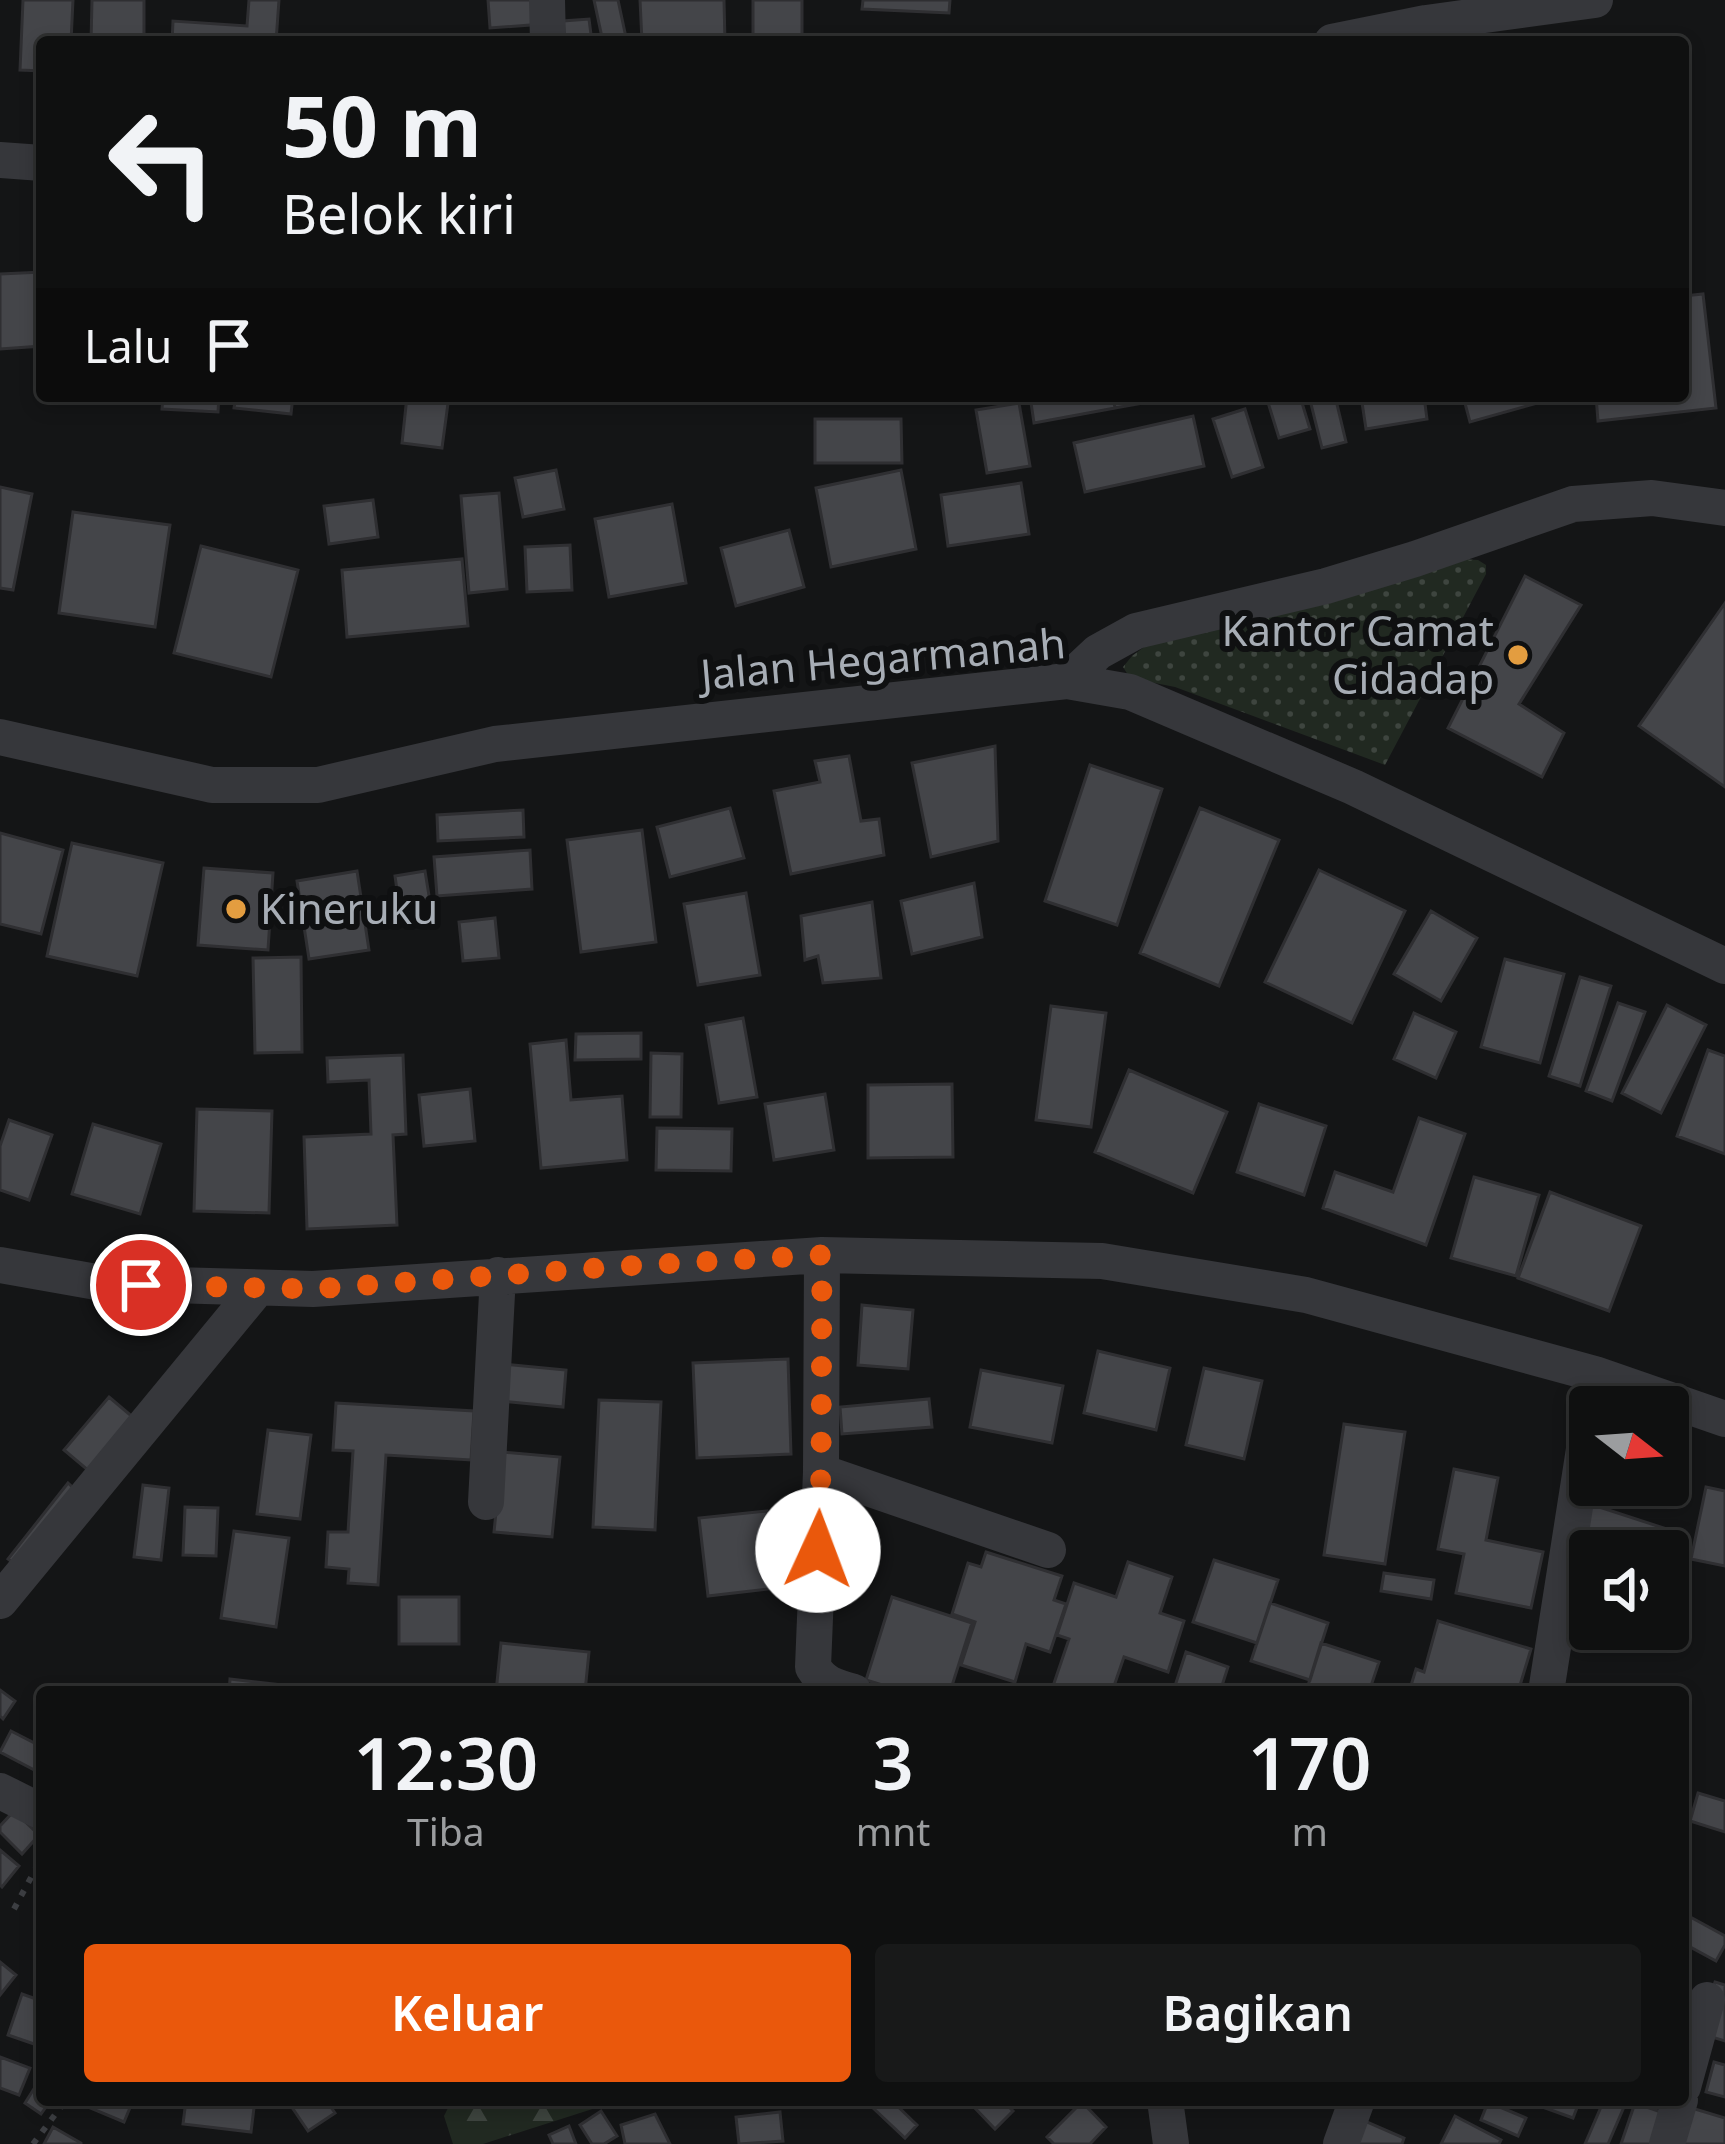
<!DOCTYPE html>
<html lang="id">
<style>
body{margin:0;font-family:"Noto Sans",sans-serif;background:#181919;color:#f1f3f6;height:100vh;display:flex;flex-direction:column;font-size:45px;white-space:nowrap}
*{box-sizing:border-box;margin:0}
p{font-size:39px;color:#9b9d9f}
.icon{flex:none;width:66px;height:66px;fill:none;stroke:currentColor;stroke-width:2;stroke-linecap:round;stroke-linejoin:round}
.map{position:relative;flex:1;overflow:hidden}
.details{position:absolute;left:36px;top:1686px;width:1653px;height:420px;display:flex;flex-direction:column;background:#0f1010;border-radius:12px;box-shadow:0 6px 18px #0003,0 0 0 3px #2f3030}
.details>*{flex:none}
.banner{position:absolute;left:36px;top:36px;width:1653px;height:366px;border-radius:12px;box-shadow:0 6px 18px #0003,0 0 0 3px #2f3030;background:#0f1010;color:#f1f3f6;overflow:hidden}
.needle{width:78px;rotate:107deg}
.tools{position:absolute;left:1569px;top:1386px;display:grid;gap:24px}
.tools a{display:grid;place-items:center;width:120px;height:120px;border-radius:12px;background:#0f1010;box-shadow:0 6px 18px #0003,0 0 0 3px #2f3030;font-size:60px}
.pin{position:absolute;display:grid;place-items:center;width:102px;height:102px;color:#fff;margin:-51px;border:6px solid #fff;border-radius:50%;box-shadow:0 3px 12px #0007}
.me{position:absolute;width:132px;margin:-66px;rotate:2deg;stroke-linejoin:round;filter:drop-shadow(0 0 9px #0008)}
.turn{display:flex;align-items:center;gap:42px;height:252px;padding:0 48px;font-size:54px}
.turn .icon{width:156px;height:156px;stroke-width:2.5}
.turn b{display:block;font-size:84px;line-height:102px}
.then{display:flex;align-items:center;height:114px;padding:0 48px;background:#0003;gap:24px;font-size:45px}
.eta{display:flex;justify-content:space-evenly;align-items:center;height:204px;text-align:center}
.eta b{font-size:72px;font-weight:600;line-height:84px}
.action{display:flex;gap:24px;margin-top:auto;padding:24px 48px}
.action a{flex:1;height:138px;border-radius:12px;background:#ea580c;color:#fff;font-size:48px;font-weight:600;line-height:138px;text-align:center}
.action a+a{background:#181919;color:#f1f3f6}
.map>svg:first-child{display:block}
.forest{fill:url(#forest-firs)}
.park{fill:url(#park-dots)}
.building{fill:#444549;stroke:#2f2f32;stroke-width:3}
.lines{fill:none;stroke-linecap:round;stroke-linejoin:round}
.path{stroke:#3c3e42;stroke-width:6;stroke-dasharray:6 9;stroke-linecap:butt}
.minor{stroke:#36373b;stroke-width:36}
.route{stroke:#ea580c;stroke-width:21;stroke-dasharray:0 37.8}
.poi-dot{fill:#e39d40;stroke:#0f1011;stroke-width:4.5}
.labels{text-anchor:middle;stroke-width:12;stroke-linejoin:round;paint-order:stroke}
.poi-label{font-size:42px;fill:#a7adb5;stroke:#0f1011;text-anchor:end}
.street-label{font-size:42px;fill:#a7adb5;stroke:#0f1011}
</style>
<div class="map">
<svg width="1725" height="2144" viewBox="0 0 1725 2144">
<defs>
<pattern id="forest-firs" width="22" height="20" patternUnits="userSpaceOnUse" patternTransform="scale(3)"><rect width="22" height="20" fill="#212921"/><path d="M5 1l3.5 6h-7zM16 11l3.5 6h-7z" fill="#3e453f"/></pattern>
<pattern id="park-dots" width="8" height="8" patternUnits="userSpaceOnUse" patternTransform="scale(3)"><rect width="8" height="8" fill="#212921"/><path d="M2 2h.1M6 6h.1" fill="none" stroke="#3e453f" stroke-width="1.8" stroke-linecap="round"/></pattern>
</defs>
<rect width="100%" height="100%" fill="#141516"/>
<path class="forest" d="M 452,2100 L 679,2100 L 667,2108 L 605,2105 L 483,2144 L 453,2144 L 444,2116 Z"/>
<path class="park" d="M 1460,559 L 1478,560 L 1486,565 L 1486,574 L 1385,765 L 1175,687 L 1130,678 L 1123,667 L 1132,656 L 1148,644 Z"/>
<path class="building" d="M 23,0 L 73,0 L 71,42 L 42,42 L 42,71 L 20,70 Z
M 92,0 L 144,0 L 144,42 L 91,42 Z
M 249,0 L 279,0 L 276,42 L 172,42 L 173,21 L 247,26 Z
M 488,0 L 541,0 L 543,24 L 490,28 Z
M 594,0 L 618,0 L 627,42 L 603,42 Z
M 640,0 L 724,0 L 725,42 L 642,42 Z
M 753,0 L 802,0 L 802,42 L 753,42 Z
M 863,0 L 950,0 L 949,13 L 862,9 Z
M 589,19 L 592,42 L 565,42 L 563,21 Z
M 299,36 L 394,42 L 298,42 Z
M 42,272 L 42,346 L 0,349 L 0,274 Z
M 1703,294 L 1716,408 L 1598,421 L 1596,396 L 1683,396 L 1683,296 Z
M 163,396 L 219,396 L 218,412 L 162,409 Z
M 236,396 L 293,396 L 291,414 L 234,408 Z
M 407,396 L 449,396 L 442,448 L 402,443 Z
M 1030,396 L 1113,396 L 1115,408 L 1034,423 Z
M 1113,396 L 1153,396 L 1154,401 L 1115,408 Z
M 1266,396 L 1300,396 L 1310,429 L 1279,438 Z
M 1309,396 L 1335,396 L 1346,442 L 1322,448 Z
M 1361,396 L 1424,396 L 1427,419 L 1366,429 Z
M 1463,396 L 1532,396 L 1534,404 L 1470,422 Z
M 1019,403 L 1030,466 L 987,473 L 976,410 Z
M 1245,409 L 1263,467 L 1232,477 L 1213,419 Z
M 1193,416 L 1204,466 L 1085,492 L 1074,443 Z
M 815,419 L 901,419 L 902,463 L 815,463 Z
M 556,470 L 564,509 L 523,517 L 515,478 Z
M 901,470 L 916,549 L 831,567 L 816,488 Z
M 1021,483 L 1029,534 L 948,546 L 941,495 Z
M 0,487 L 32,494 L 13,590 L 0,588 Z
M 499,493 L 507,589 L 469,593 L 461,496 Z
M 373,500 L 378,537 L 329,544 L 324,506 Z
M 672,504 L 686,583 L 609,597 L 595,519 Z
M 73,512 L 170,525 L 155,627 L 59,613 Z
M 789,530 L 804,587 L 736,606 L 721,548 Z
M 570,545 L 572,590 L 527,592 L 525,547 Z
M 201,546 L 298,570 L 271,677 L 174,653 Z
M 462,559 L 468,626 L 347,637 L 342,570 Z
M 1525,576 L 1581,605 L 1519,704 L 1564,733 L 1542,777 L 1448,728 Z
M 1725,603 L 1725,787 L 1639,726 Z
M 995,746 L 998,841 L 931,857 L 912,763 Z
M 849,756 L 861,821 L 879,819 L 884,855 L 791,874 L 774,791 L 820,782 L 815,761 Z
M 1090,765 L 1162,789 L 1117,925 L 1045,901 Z
M 730,808 L 744,858 L 670,877 L 657,827 Z
M 1200,808 L 1279,840 L 1219,986 L 1140,953 Z
M 523,810 L 524,837 L 438,841 L 437,815 Z
M 642,830 L 656,942 L 581,952 L 567,840 Z
M 0,833 L 63,850 L 41,934 L 0,924 Z
M 72,843 L 163,863 L 137,976 L 47,956 Z
M 530,850 L 532,889 L 437,896 L 434,857 Z
M 204,868 L 273,873 L 268,950 L 198,945 Z
M 1319,870 L 1405,911 L 1352,1023 L 1265,982 Z
M 357,871 L 369,950 L 309,959 L 297,881 Z
M 425,871 L 432,914 L 401,919 L 395,876 Z
M 974,883 L 982,937 L 912,954 L 901,901 Z
M 746,893 L 760,975 L 698,985 L 684,904 Z
M 872,902 L 881,978 L 823,983 L 818,956 L 805,960 L 801,916 Z
M 1431,911 L 1477,938 L 1441,1001 L 1394,974 Z
M 495,918 L 499,958 L 463,961 L 459,922 Z
M 301,957 L 302,1052 L 255,1053 L 253,958 Z
M 1505,959 L 1564,974 L 1540,1063 L 1481,1047 Z
M 1580,977 L 1611,986 L 1580,1086 L 1549,1076 Z
M 1618,1003 L 1645,1012 L 1612,1101 L 1586,1091 Z
M 1667,1005 L 1706,1025 L 1661,1113 L 1622,1093 Z
M 1051,1006 L 1106,1013 L 1091,1127 L 1036,1120 Z
M 1414,1013 L 1456,1032 L 1436,1078 L 1394,1059 Z
M 743,1018 L 757,1097 L 719,1103 L 706,1025 Z
M 641,1033 L 641,1059 L 575,1060 L 576,1034 Z
M 566,1040 L 571,1100 L 622,1096 L 627,1160 L 541,1168 L 530,1044 Z
M 1708,1050 L 1725,1056 L 1725,1154 L 1677,1136 Z
M 651,1053 L 682,1054 L 681,1117 L 650,1117 Z
M 403,1055 L 406,1134 L 393,1135 L 397,1225 L 307,1229 L 304,1137 L 371,1134 L 369,1080 L 328,1082 L 327,1058 Z
M 1129,1070 L 1227,1112 L 1193,1193 L 1095,1152 Z
M 952,1084 L 953,1157 L 868,1158 L 868,1085 Z
M 470,1089 L 475,1141 L 424,1146 L 419,1095 Z
M 825,1094 L 834,1150 L 774,1160 L 765,1104 Z
M 1259,1104 L 1326,1126 L 1304,1195 L 1237,1172 Z
M 197,1109 L 272,1111 L 269,1213 L 194,1211 Z
M 1419,1118 L 1465,1134 L 1426,1245 L 1323,1208 L 1335,1172 L 1393,1192 Z
M 9,1120 L 52,1135 L 29,1200 L 0,1190 L 0,1146 Z
M 93,1124 L 161,1144 L 140,1214 L 72,1194 Z
M 657,1128 L 732,1129 L 731,1171 L 656,1170 Z
M 1474,1177 L 1539,1195 L 1516,1276 L 1451,1258 Z
M 1550,1192 L 1641,1226 L 1609,1311 L 1518,1278 Z
M 862,1305 L 913,1310 L 908,1369 L 858,1365 Z
M 1098,1351 L 1170,1368 L 1156,1430 L 1084,1413 Z
M 788,1359 L 791,1454 L 697,1458 L 693,1363 Z
M 503,1364 L 566,1370 L 563,1407 L 500,1401 Z
M 1204,1368 L 1262,1381 L 1244,1459 L 1186,1445 Z
M 981,1370 L 1063,1386 L 1052,1443 L 970,1427 Z
M 109,1397 L 141,1424 L 96,1477 L 64,1450 Z
M 929,1399 L 932,1427 L 842,1434 L 840,1407 Z
M 599,1400 L 661,1402 L 655,1530 L 593,1527 Z
M 336,1403 L 474,1411 L 471,1460 L 386,1455 L 378,1585 L 348,1583 L 349,1569 L 326,1567 L 328,1532 L 348,1532 L 353,1451 L 333,1450 Z
M 1344,1424 L 1405,1432 L 1385,1564 L 1324,1555 Z
M 268,1430 L 311,1435 L 300,1519 L 257,1514 Z
M 502,1452 L 560,1457 L 552,1537 L 494,1532 Z
M 1454,1469 L 1498,1478 L 1486,1540 L 1543,1552 L 1531,1608 L 1456,1593 L 1464,1554 L 1438,1549 Z
M 68,1483 L 80,1494 L 21,1569 L 8,1559 Z
M 143,1485 L 169,1488 L 161,1560 L 134,1557 Z
M 1706,1487 L 1725,1491 L 1725,1566 L 1691,1559 Z
M 1587,1503 L 1679,1533 L 1668,1567 L 1668,1551 L 1604,1551 L 1575,1542 Z
M 185,1507 L 218,1508 L 216,1556 L 183,1555 Z
M 767,1511 L 776,1588 L 708,1596 L 699,1518 Z
M 234,1531 L 289,1538 L 276,1627 L 221,1618 Z
M 986,1552 L 1062,1576 L 1054,1600 L 1066,1604 L 1050,1652 L 1026,1644 L 1015,1682 L 961,1665 L 975,1622 L 952,1614 L 968,1563 L 981,1567 Z
M 1214,1560 L 1278,1580 L 1257,1643 L 1193,1622 Z
M 1128,1562 L 1172,1577 L 1160,1613 L 1184,1621 L 1168,1672 L 1124,1657 L 1112,1692 L 1051,1692 L 1069,1639 L 1057,1635 L 1074,1583 L 1116,1597 Z
M 1384,1573 L 1434,1580 L 1431,1599 L 1381,1591 Z
M 399,1597 L 459,1597 L 459,1644 L 399,1644 Z
M 892,1597 L 972,1623 L 950,1692 L 905,1692 L 866,1680 Z
M 1270,1603 L 1328,1623 L 1310,1680 L 1251,1661 Z
M 1438,1621 L 1531,1649 L 1518,1692 L 1409,1692 L 1416,1669 L 1424,1672 Z
M 501,1643 L 589,1652 L 585,1692 L 496,1692 Z
M 1321,1643 L 1379,1662 L 1369,1692 L 1306,1692 Z
M 1186,1652 L 1228,1667 L 1220,1692 L 1173,1692 Z
M 230,1679 L 283,1685 L 282,1692 L 229,1692 Z
M 0,1690 L 15,1701 L 3,1719 L 0,1716 Z
M 11,1731 L 42,1747 L 42,1774 L 0,1752 Z
M 1698,1793 L 1725,1801 L 1725,1832 L 1690,1821 Z
M 14,1811 L 39,1835 L 22,1854 L 0,1832 L 0,1826 Z
M 0,1850 L 19,1866 L 2,1887 L 0,1885 Z
M 1683,1913 L 1725,1936 L 1725,1945 L 1716,1961 L 1683,1943 Z
M 0,1962 L 16,1975 L 0,1995 Z
M 1715,1982 L 1725,1985 L 1725,2041 L 1699,2033 Z
M 22,1994 L 42,2001 L 42,2029 L 37,2045 L 8,2035 Z
M 0,2057 L 30,2068 L 19,2095 L 0,2088 Z
M 1714,2062 L 1725,2065 L 1725,2097 L 1706,2092 Z
M 42,2076 L 42,2100 L 51,2100 L 41,2114 L 25,2103 Z
M 85,2100 L 126,2100 L 132,2103 L 124,2122 L 83,2105 Z
M 186,2100 L 255,2100 L 251,2132 L 183,2124 Z
M 287,2100 L 326,2100 L 335,2113 L 308,2131 Z
M 880,2100 L 891,2100 L 917,2125 L 905,2138 L 873,2108 Z
M 977,2100 L 1002,2100 L 1013,2111 L 995,2129 L 972,2105 Z
M 1523,2100 L 1580,2100 L 1573,2118 Z
M 1604,2100 L 1627,2100 L 1608,2144 L 1585,2144 Z
M 1082,2102 L 1106,2127 L 1090,2144 L 1054,2144 L 1047,2137 Z
M 1488,2102 L 1526,2118 L 1518,2136 L 1481,2120 Z
M 1635,2103 L 1664,2113 L 1654,2144 L 1621,2144 Z
M 1685,2106 L 1725,2118 L 1725,2144 L 1673,2144 Z
M 601,2111 L 617,2136 L 604,2144 L 592,2144 L 580,2125 Z
M 780,2112 L 783,2141 L 739,2144 L 736,2117 Z
M 655,2114 L 670,2144 L 625,2144 L 621,2125 Z
M 1455,2116 L 1501,2140 L 1499,2144 L 1441,2144 Z
M 1365,2121 L 1404,2138 L 1402,2144 L 1355,2144 Z
M 569,2126 L 576,2144 L 553,2144 L 549,2135 Z
M 53,2127 L 81,2143 L 81,2144 L 44,2144 Z"/>
<g class="lines">
<path class="path" d="M 14,1909 L 42,1857
M 33,2144 L 66,2100"/>
<path class="minor" d="M 547,0 L 548,42
M 1332,42 L 1426,23 L 1595,0
M 0,160 L 42,163
M 1067,681 L 1098,652 L 1136,631 L 1326,586 L 1415,559 L 1573,504 L 1652,498 L 1725,508
M 0,737 L 212,785 L 318,785 L 495,744 L 1067,681 L 1130,692 L 1353,787 L 1725,966
M 822,1255 L 821,1472 L 813,1667 C 823,1684 836,1687 854,1692
M 0,1265 L 102,1283 L 313,1289 L 822,1255 L 1102,1261 L 1306,1295 L 1595,1374 L 1725,1419
M 821,1472 L 1048,1550
M 486,1502 L 498,1275
M 0,1601 L 257,1289
M 1546,1692 L 1590,1411
M 0,1791 L 42,1812
M 1683,2087 L 1707,2000
M 1165,2100 L 1171,2144
M 1341,2144 L 1357,2100
M 1667,2144 L 1680,2100"/>
</g>
<g class="lines">
<path class="route" d="M 141,1285 L 313,1289 L 626,1266 L 822,1255 L 821,1472 L 818,1550"/>
</g>
<g class="poi-dot">
<circle cx="1518" cy="655" r="12"/>
<circle cx="236" cy="909" r="12"/>
</g>
<g class="labels">
<g class="poi-label">
<text x="1494" y="646">Kantor Camat<tspan x="1494" dy="48">Cidadap</tspan></text>
<text x="260" y="924" text-anchor="start">Kineruku</text>
</g>
<g class="street-label">
<text transform="translate(883 659) rotate(-5)" y="15">Jalan Hegarmanah</text>
</g>
</g>
</svg>
<div class="tools">
<a><svg class="needle" viewBox="-14 -14 28 28"><path d="M0-13l5 13h-10z" fill="#e53935"/><path d="M0 13l5-13h-10z" fill="#9b9d9f"/></svg></a>
<a><svg class="icon" aria-label="sound" viewBox="0 0 24 24"><path d="M4 9h4l5-4v14l-5-4H4zM17 9q2 3 0 6"/></svg></a>
</div>
<div class="pin" style="left:141px;top:1285px;background:#d93025"><svg class="icon" aria-label="arrive" viewBox="0 0 24 24"><path d="M6 21V4h12l-3 4 3 4H6"/></svg></div>
<svg class="me" style="left:818px;top:1550px" viewBox="-20 -20 40 40"><circle r="19" fill="#fff"/><path d="M0-13L10 11 0 6-10 11z" fill="#ea580c"/></svg>
<div class="banner">
<div class="turn"><svg class="icon" aria-label="left" viewBox="0 0 24 24"><path d="M17 20v-9H6M10 6l-5 5 5 5"/></svg><div><b>50 m</b>Belok kiri</div></div>
<div class="then">Lalu<svg class="icon" aria-label="arrive" viewBox="0 0 24 24"><path d="M6 21V4h12l-3 4 3 4H6"/></svg></div>
</div>
<section class="details">
<div class="eta">
<div><b>12:30</b><p>Tiba</p></div>
<div><b>3</b><p>mnt</p></div>
<div><b>170</b><p>m</p></div>
</div>
<div class="action"><a>Keluar</a><a>Bagikan</a></div>
</section>
</div>
